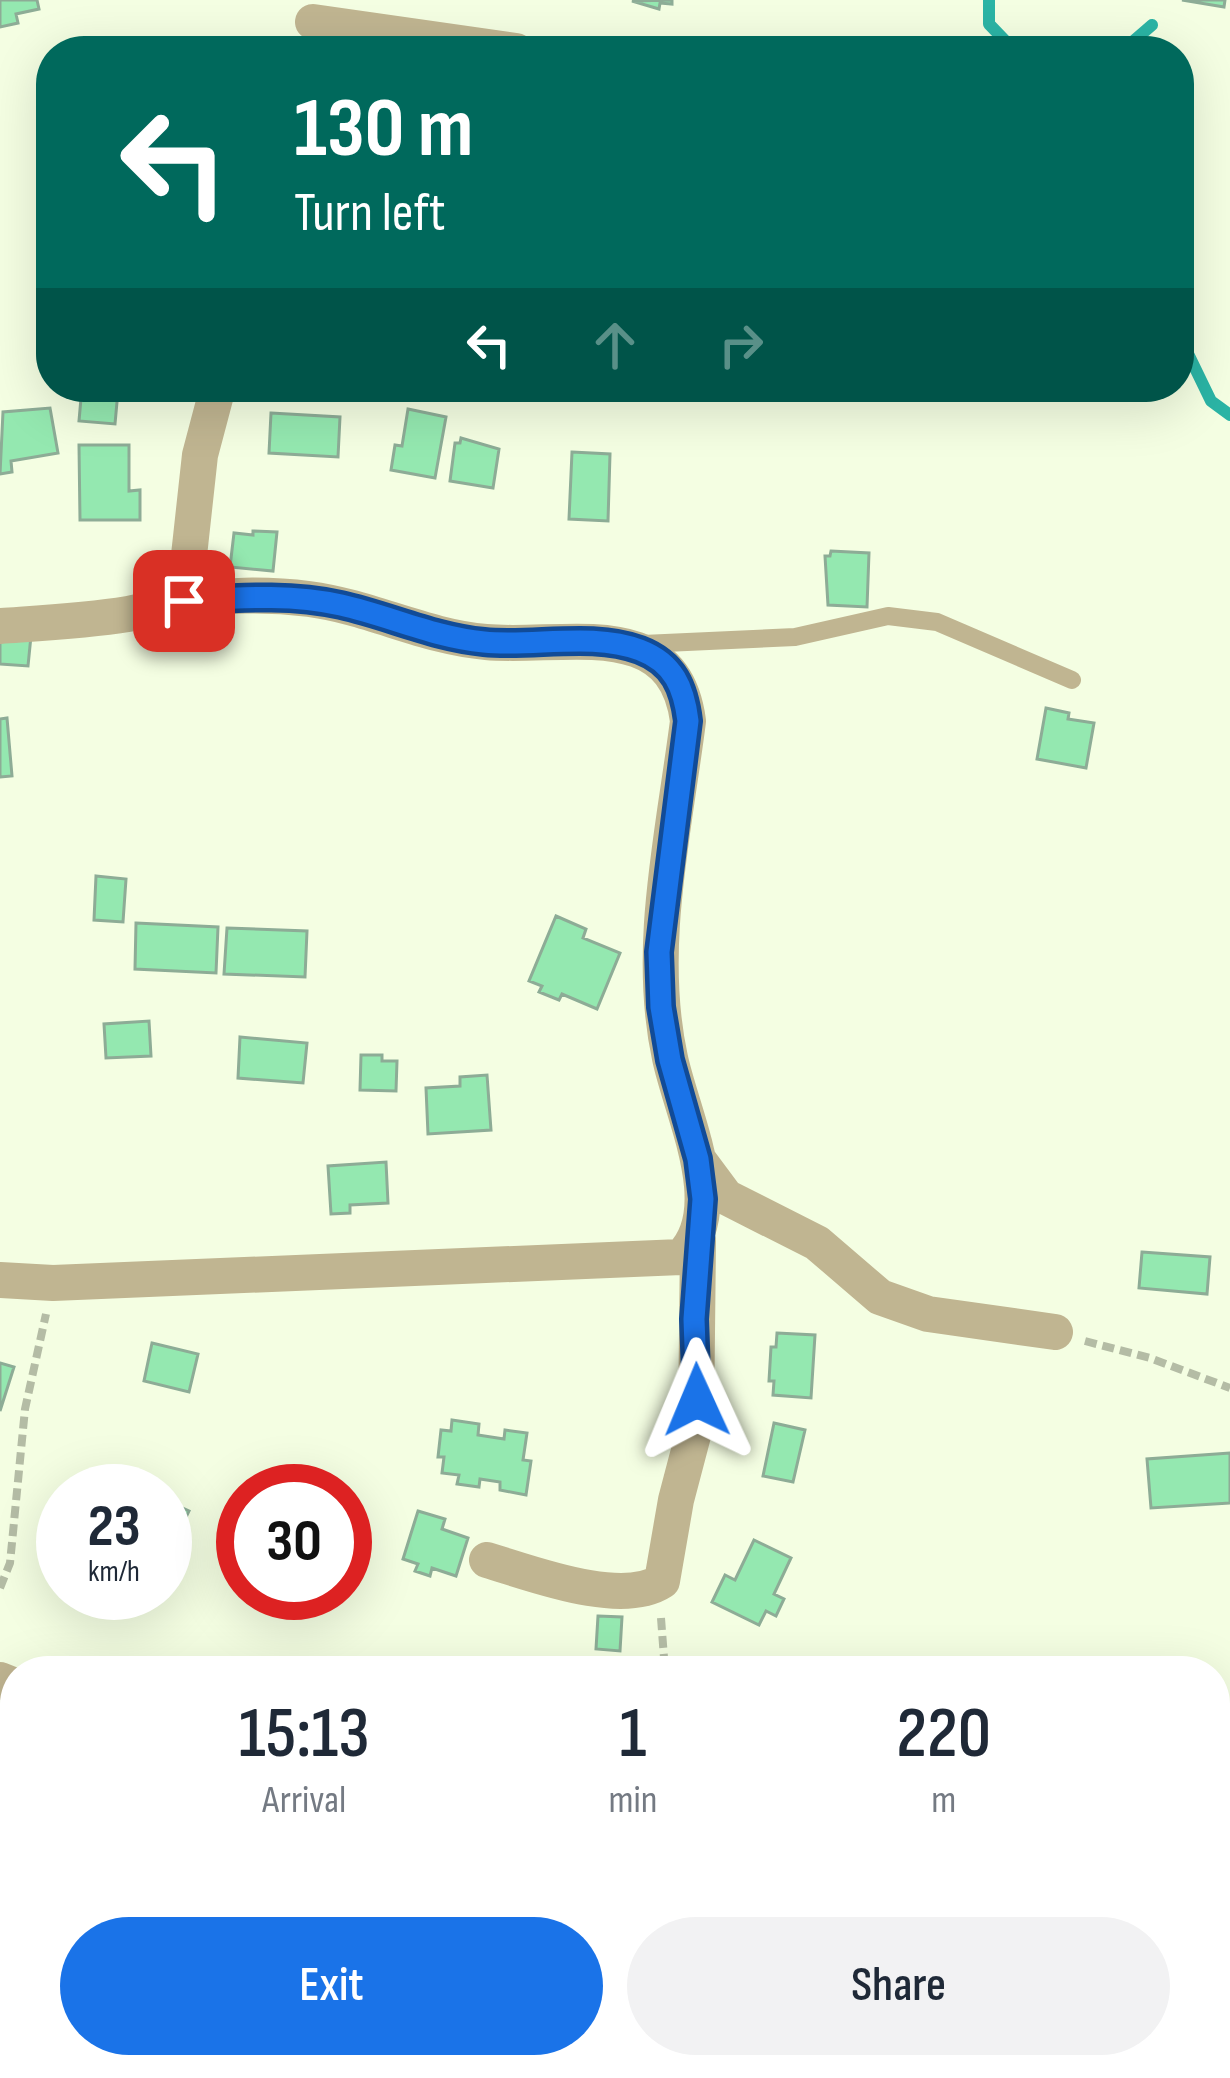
<!DOCTYPE html>
<style>
body{margin:0;font-family:"Sofia Sans Condensed",sans-serif;background:#f2f2f3;color:#1f2937;height:100vh;display:flex;flex-direction:column;font-size:45px;white-space:nowrap}
*{box-sizing:border-box;margin:0}
p{font-size:39px;color:#747a83}
.icon{flex:none;width:66px;height:66px;fill:none;stroke:currentColor;stroke-width:2;stroke-linecap:round;stroke-linejoin:round}
.map{position:relative;flex:1;overflow:hidden}
.details{position:absolute;left:0px;top:1656px;width:1230px;height:423px;display:flex;flex-direction:column;background:#fff;border-radius:48px 48px 0 0;box-shadow:0 12px 48px #0002}
.details>*{flex:none}
.hud{position:absolute;left:36px;top:36px;width:1158px;height:366px;border-radius:48px;box-shadow:0 12px 48px #0002;background:#00695c;color:#fff;overflow:hidden}
.speed{position:absolute;left:36px;top:1464px;display:flex;gap:24px;font-size:60px;font-weight:700;text-align:center}
.speed>*{display:grid;place-content:center;width:156px;height:156px;border-radius:50%;background:#fff;box-shadow:0 12px 48px #0002;line-height:1}
.speed small{font-size:30px;font-weight:400}
.speed .limit{border:18px solid #d22;background:#fff;color:#111}
.pin{position:absolute;display:grid;place-items:center;width:102px;height:102px;color:#fff;margin:-51px;border-radius:24px;box-shadow:0 6px 18px #0006}
.me{position:absolute;width:132px;margin:-66px;rotate:359deg;stroke-linejoin:round;filter:drop-shadow(0 0 9px #0008)}
.turn{display:flex;align-items:center;gap:42px;height:252px;padding:0 60px;font-size:54px}
.turn .icon{width:156px;height:156px;stroke-width:2.5}
.turn b{display:block;font-size:84px;line-height:102px}
.lanes{display:flex;align-items:center;height:114px;padding:0 60px;background:#0003;justify-content:center;gap:60px;direction:ltr}
.lanes .off{opacity:.35}
.eta{display:flex;justify-content:space-evenly;align-items:center;height:204px;text-align:center}
.eta b{font-size:72px;font-weight:600;line-height:84px}
.cta{display:flex;gap:24px;margin-top:auto;padding:24px 60px}
.cta a{flex:1;height:138px;border-radius:72px;background:#1a73e8;color:#fff;font-size:48px;font-weight:600;line-height:138px;text-align:center}
.cta a+a{background:#f2f2f3;color:#1f2937}
.map>svg:first-child{display:block}
.lines{fill:none;stroke-linecap:round;stroke-linejoin:round}
.stream{stroke:#2bb4a5;stroke-width:12}
.building{fill:#94e8b0;stroke:#8dac96;stroke-width:3}
.path{stroke:#b4bca5;stroke-width:8;stroke-dasharray:12 6;stroke-linecap:butt}
.lane{stroke:#c0b591;stroke-width:18}
.street{stroke:#c0b591;stroke-width:36}
.route-casing{stroke:#114b97;stroke-width:30}
.route{stroke:#1a73e8;stroke-width:21}
</style>
<div class="map">
<svg width="1230" height="2078" viewBox="0 0 1230 2078">
<rect width="100%" height="100%" fill="#f4fee2"/>
<g class="lines">
<path class="stream" d="M 989,0 L 989,24 L 1015,51
M 1122,51 L 1152,25
M 1179,335 L 1211,401 L 1230,415"/>
</g>
<path class="building" d="M 0,0 L 37,0 L 39,9 L 16,14 L 18,23 L 0,27 Z
M 672,0 L 672,4 L 660,3 L 659,9 L 632,1 Z
M 1182,0 L 1225,0 L 1224,7 Z
M 82,387 L 127,387 L 126,392 L 118,391 L 115,424 L 79,421 Z
M 50,408 L 58,453 L 11,461 L 12,472 L 0,474 L 3,412 Z
M 408,409 L 446,417 L 435,478 L 391,470 L 395,445 L 402,446 Z
M 271,413 L 340,417 L 338,457 L 269,453 Z
M 461,438 L 499,449 L 493,488 L 450,481 L 455,443 L 460,443 Z
M 79,445 L 129,445 L 129,491 L 140,490 L 140,520 L 80,520 Z
M 572,452 L 610,454 L 608,521 L 569,519 Z
M 253,531 L 277,532 L 273,571 L 230,567 L 234,533 L 253,535 Z
M 831,551 L 869,553 L 867,607 L 828,605 L 825,556 L 830,556 Z
M 0,633 L 31,636 L 28,666 L 0,664 Z
M 1046,708 L 1069,713 L 1068,719 L 1094,723 L 1086,768 L 1037,759 Z
M 7,718 L 12,776 L 0,777 L 0,719 Z
M 96,876 L 126,879 L 123,922 L 94,920 Z
M 556,916 L 586,929 L 583,938 L 620,953 L 597,1009 L 562,994 L 559,1000 L 539,992 L 542,986 L 529,981 Z
M 136,923 L 218,927 L 216,973 L 135,969 Z
M 227,928 L 307,931 L 305,977 L 224,974 Z
M 149,1021 L 151,1056 L 106,1058 L 104,1024 Z
M 240,1037 L 307,1043 L 303,1083 L 238,1078 Z
M 361,1055 L 382,1055 L 382,1061 L 397,1061 L 396,1091 L 360,1090 Z
M 487,1075 L 491,1130 L 428,1134 L 426,1088 L 460,1086 L 460,1077 Z
M 386,1162 L 388,1203 L 350,1205 L 350,1213 L 331,1214 L 328,1166 Z
M 1142,1252 L 1210,1257 L 1207,1294 L 1139,1288 Z
M 777,1333 L 815,1335 L 811,1398 L 773,1395 L 774,1381 L 769,1381 L 771,1347 L 776,1347 Z
M 152,1343 L 198,1354 L 189,1392 L 144,1381 Z
M 0,1363 L 14,1367 L 0,1411 Z
M 452,1420 L 479,1424 L 478,1435 L 504,1439 L 505,1430 L 527,1433 L 523,1460 L 531,1461 L 526,1495 L 500,1490 L 500,1482 L 480,1479 L 479,1487 L 457,1484 L 459,1475 L 442,1473 L 444,1457 L 438,1457 L 441,1430 L 451,1431 Z
M 774,1423 L 805,1430 L 793,1482 L 763,1476 Z
M 1230,1453 L 1230,1503 L 1151,1508 L 1147,1459 Z
M 165,1500 L 189,1511 L 172,1546 L 165,1543 Z
M 418,1511 L 445,1519 L 442,1529 L 468,1538 L 456,1576 L 432,1568 L 430,1576 L 415,1571 L 418,1564 L 403,1559 Z
M 754,1540 L 791,1558 L 774,1594 L 784,1599 L 776,1616 L 766,1611 L 759,1625 L 712,1602 L 725,1575 L 735,1580 Z
M 598,1616 L 622,1617 L 620,1651 L 596,1649 Z"/>
<g class="lines">
<path class="path" d="M 1085,1341 L 1150,1358 L 1230,1388
M 0,1588 L 10,1563 L 25,1409 L 46,1314
M 661,1618 L 665,1671
M 708,2064 L 710,2078"/>
<path class="lane" d="M 643,644 L 795,637 L 888,616 L 937,622 L 1072,680"/>
<path class="street" d="M 313,22 L 516,51
M 184,601 L 200,455 L 218,387
M 0,626 C 43,623 85,621 128,614 C 146,611 163,605 181,602 C 220,594 269,594 309,599 C 370,607 425,637 486,642 C 565,649 674,613 688,721 C 674,832 646,948 670,1058 C 682,1115 730,1210 681,1257 L 53,1283 L 0,1280
M 700,1162 L 726,1197 L 817,1243 L 880,1297 L 928,1314 L 1055,1332
M 487,1560 C 531,1573 621,1608 662,1581 L 676,1500 L 696,1424 L 698,1241
M 0,1680 L 15,1686"/>
</g>
<g class="lines">
<g class="route-casing">
<path id="route" d="M 184,601 C 237,598 289,593 341,605 C 390,616 433,637 484,642 C 533,647 593,632 640,650 C 674,663 684,688 688,721 L 659,952 L 661,1007 L 670,1060 L 698,1159 L 703,1199 L 694,1319 L 697,1400"/>
</g>
<use href="#route" class="route"/>
</g>
</svg>
<div class="speed"><div>23<small>km/h</small></div><div class="limit">30</div></div>
<div class="pin" style="left:184px;top:601px;background:#d93025"><svg class="icon" aria-label="arrive" viewBox="0 0 24 24"><path d="M6 21V4h12l-3 4 3 4H6"/></svg></div>
<svg class="me" style="left:697px;top:1400px" viewBox="-20 -20 40 40"><path d="M0-17L14 15 0 8-14 15z" fill="#1a73e8" stroke="#fff" stroke-width="4"/></svg>
<div class="hud">
<div class="turn"><svg class="icon" aria-label="left" viewBox="0 0 24 24"><path d="M17 20v-9H6M10 6l-5 5 5 5"/></svg><div><b>130 m</b>Turn left</div></div>
<div class="lanes"><svg class="icon" aria-label="left" viewBox="0 0 24 24"><path d="M17 20v-9H6M10 6l-5 5 5 5"/></svg><svg class="icon off" aria-label="ahead" viewBox="0 0 24 24"><path d="M12 20V5M6 11l6-6 6 6"/></svg><svg class="icon off" aria-label="right" viewBox="0 0 24 24"><path d="M7 20v-9h11M14 6l5 5-5 5"/></svg></div>
</div>
<section class="details">
<div class="eta">
<div><b>15:13</b><p>Arrival</p></div>
<div><b>1</b><p>min</p></div>
<div><b>220</b><p>m</p></div>
</div>
<div class="cta"><a>Exit</a><a>Share</a></div>
</section>
</div>
